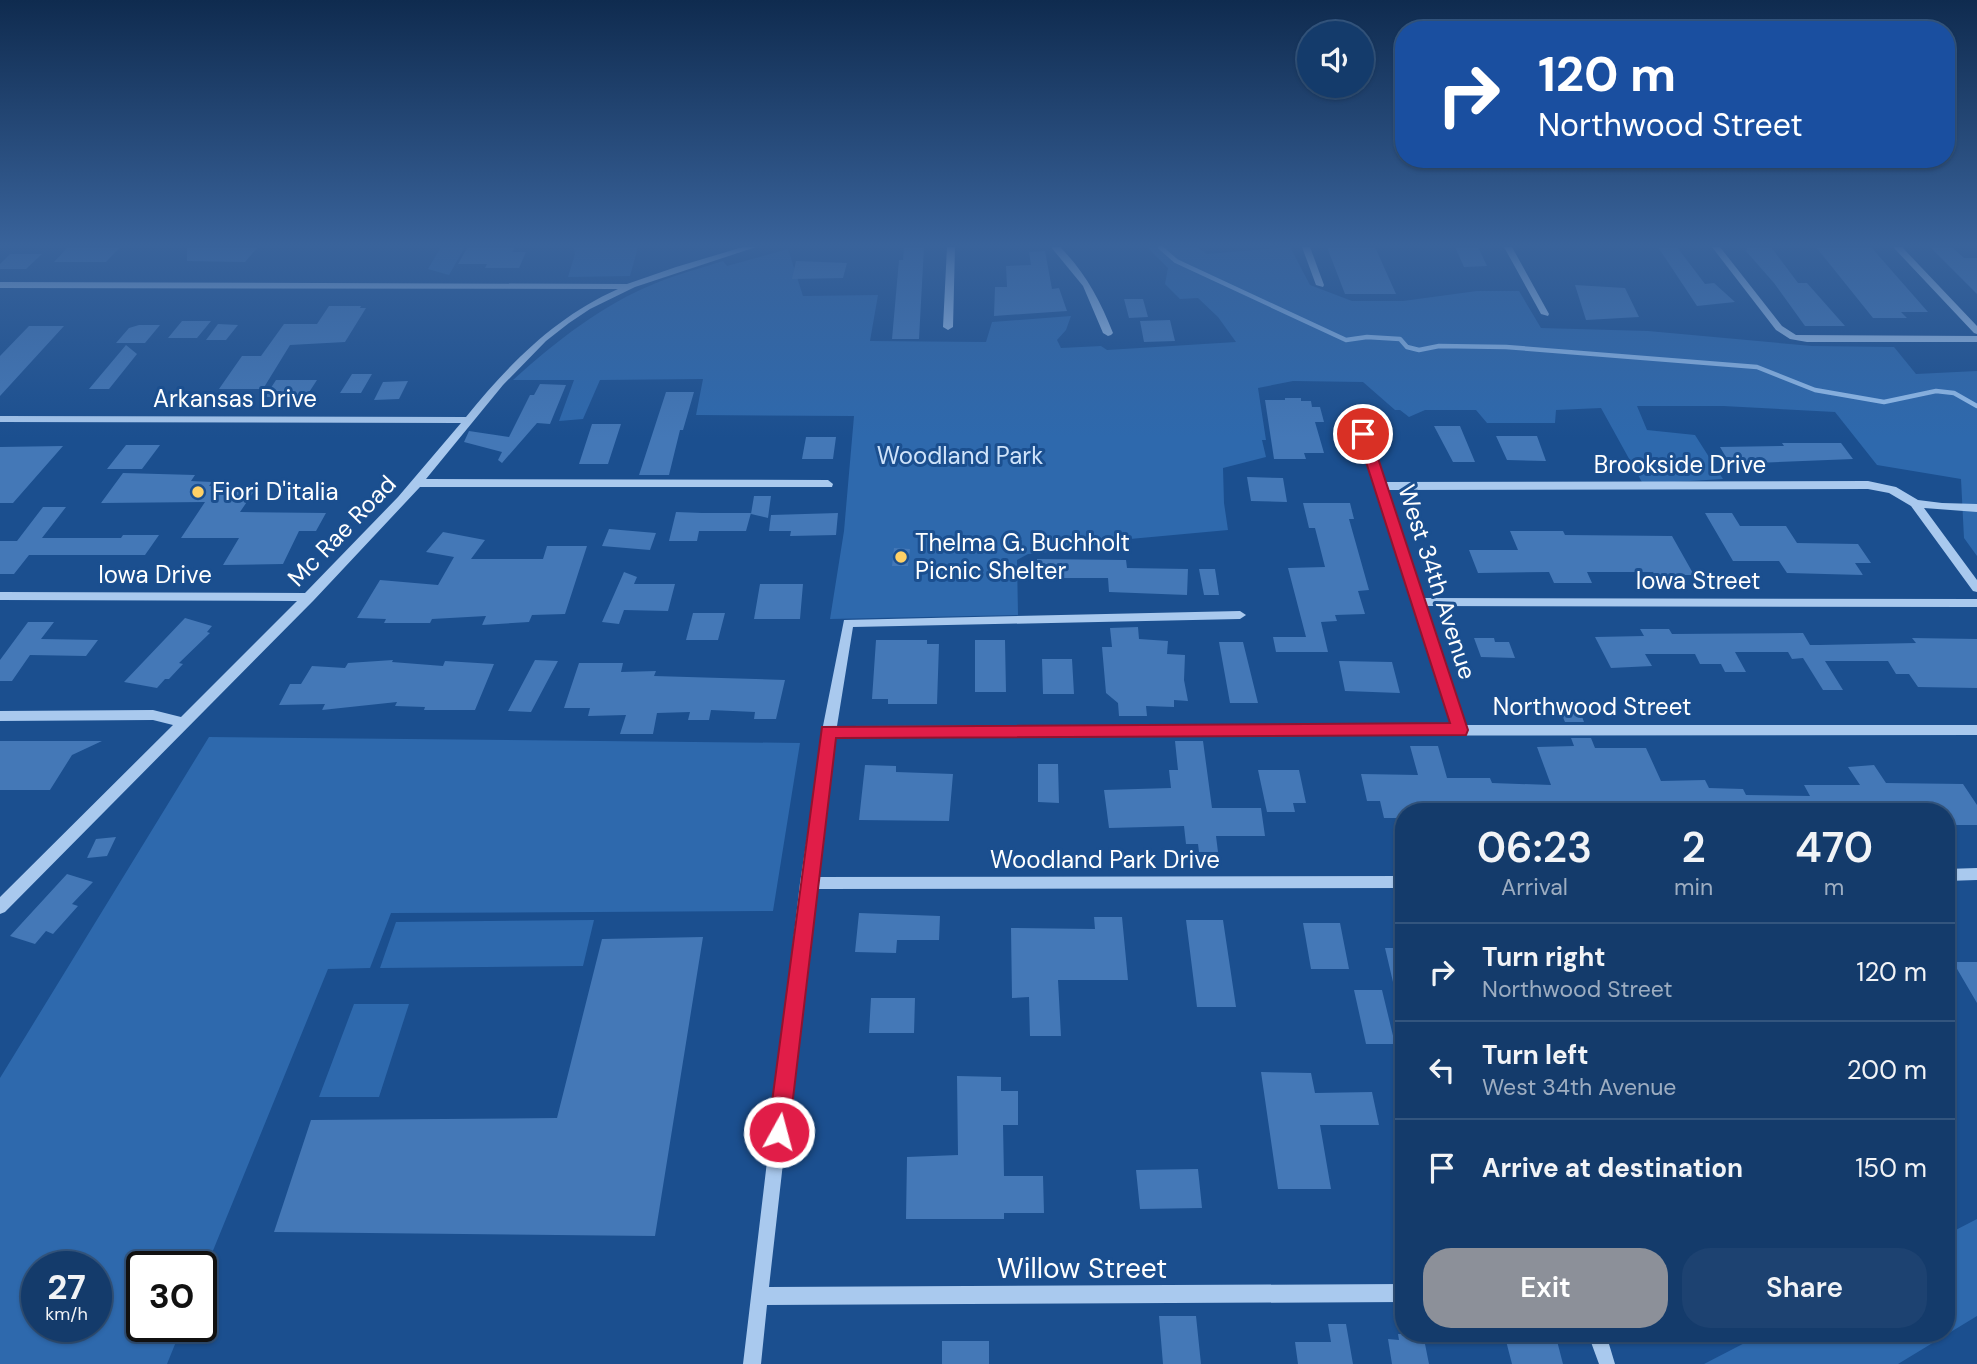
<!DOCTYPE html>
<style>
body{margin:0;font-family:"DM Sans",sans-serif;background:#1d4271;color:#f1f3f6;height:100vh;display:flex;flex-direction:column;font-size:26px;white-space:nowrap}
*{box-sizing:border-box;margin:0}
p{font-size:23px;color:#9dadc1}
.icon{flex:none;width:38px;height:38px;fill:none;stroke:currentColor;stroke-width:2;stroke-linecap:round;stroke-linejoin:round}
.map{position:relative;flex:1;overflow:hidden}
.panel{position:absolute;left:1395px;top:803px;width:560px;height:539px;display:flex;flex-direction:column;background:#143b6b;border-radius:28px;box-shadow:0 2px 5px #0004,0 0 0 2px #33557e}
.panel>*{flex:none}
.guide{position:absolute;left:1395px;top:21px;width:560px;height:147px;border-radius:28px;box-shadow:0 2px 5px #0004,0 0 0 2px #33557e;background:#1a4fa0;color:#fff;overflow:hidden}
.tools{position:absolute;left:1297px;top:21px;display:grid;gap:14px}
.tools a{display:grid;place-items:center;width:77px;height:77px;border-radius:50%;background:#143b6b;box-shadow:0 2px 5px #0004,0 0 0 2px #33557e;font-size:35px}
.speed{position:absolute;left:21px;top:1251px;display:flex;gap:14px;font-size:35px;font-weight:700;text-align:center}
.speed>*{display:grid;place-content:center;width:91px;height:91px;border-radius:50%;background:#143b6b;box-shadow:0 2px 5px #0004,0 0 0 2px #33557e;line-height:1}
.speed small{font-size:18px;font-weight:400}
.speed .limit{border:4px solid #111;border-radius:10px;background:#fff;color:#111}
.pin{position:absolute;display:grid;place-items:center;width:60px;height:60px;color:#fff;margin:-30px;border:4px solid #fff;border-radius:50%;box-shadow:0 2px 7px #0007}
.me{position:absolute;width:77px;margin:-38px;rotate:7deg;stroke-linejoin:round;filter:drop-shadow(0 0 5px #0008)}
.turn{display:flex;align-items:center;gap:24px;height:147px;padding:0 28px;font-size:32px}
.turn .icon{width:91px;height:91px;stroke-width:2.5}
.turn b{display:block;font-size:49px;line-height:60px}
.eta{display:flex;justify-content:space-evenly;align-items:center;height:119px;text-align:center}
.eta b{font-size:42px;font-weight:600;line-height:49px}
.button{display:flex;gap:14px;margin-top:auto;padding:14px 28px}
.button a{flex:1;height:80px;border-radius:28px;background:#8c9099;color:#fff;font-size:28px;font-weight:600;line-height:80px;text-align:center}
.button a+a{background:#1d4271;color:#f1f3f6}
ul{padding:0;list-style:none}
li{display:flex;align-items:center;gap:21px;height:98px;padding:0 28px;border-top:2px solid #33557e}
li div{flex:1}
li b{display:block;font-size:26px}
li em{font-style:normal}
.map>svg:first-child{display:block}
.green{fill:#2e69ad;fill-rule:evenodd}
.lines{fill:none;stroke-linecap:round;stroke-linejoin:round}
.stream{stroke:#9cc4f0;stroke-width:4.5}
.building{fill:#4478b7}
.minor{fill:#a9c9ee;fill-rule:evenodd}
.route{fill:#e11d48;stroke:#92132f;stroke-width:2}
.poi-dot{fill:#ffd166;stroke:#1b4f8f;stroke-width:2.5}
.labels{text-anchor:middle;stroke-width:6;stroke-linejoin:round;paint-order:stroke}
.street-label{font-size:24px;fill:#fff;stroke:#1b4f8f}
.park-label{font-size:24px;fill:#cfe3fa;stroke:#1b4f8f}
.poi-label{font-size:24px;fill:#fff;stroke:#1b4f8f;text-anchor:start}
.near-street-label{font-size:28px;fill:#fff;stroke:#1b4f8f}
</style>
<div class="map">
<svg width="1977" height="1364" viewBox="0 0 1977 1364">
<rect width="100%" height="100%" fill="#1b4f8f"/>
<path class="green" d="M 441,247 L 465,247 L 449,275 L 428,269 Z
M 573,247 L 638,247 L 630,276 L 568,277 L 575,254 Z
M 1147,247 L 1197,247 L 1207,254 L 1290,247 L 1310,285 L 1352,301 L 1403,301 L 1477,291 L 1519,291 L 1541,328 L 1648,331 L 1812,346 L 1894,347 L 1916,374 L 1977,371 L 1977,556 L 1964,538 L 1961,479 L 1877,465 L 1835,412 L 1723,406 L 1637,406 L 1647,430 L 1695,435 L 1723,479 L 1643,484 L 1601,408 L 1556,410 L 1555,423 L 1487,423 L 1476,410 L 1425,410 L 1409,417 L 1400,410 L 1395,410 L 1363,382 L 1293,381 L 1258,388 L 1266,440 L 1262,440 L 1266,457 L 1223,468 L 1224,503 L 1228,530 L 1119,540 L 1087,548 L 1028,554 L 1017,560 L 1018,615 L 830,619 L 844,531 L 854,416 L 696,415 L 703,379 L 600,380 L 583,419 L 559,421 L 574,380 L 513,380 C 555,342 603,304 656,283 C 678,274 701,268 723,261 L 727,266 L 788,249 L 803,296 L 878,295 L 870,341 L 986,342 L 992,322 L 1071,316 L 1066,330 L 1057,340 L 1061,348 L 1101,346 L 1107,350 L 1236,342 L 1218,317 L 1198,298 L 1180,299 L 1165,284 L 1168,268 Z
M 209,737 L 800,743 L 773,911 L 391,913 L 370,968 L 328,969 L 201,1280 L 201,1267 L 142,1267 L 142,1326 L 182,1327 L 167,1364 L 0,1364 L 0,1078 ZM 37,1267 L 96,1267 L 96,1326 L 37,1326 Z
M 594,920 L 583,966 L 380,968 L 396,922 Z
M 354,1004 L 409,1004 L 379,1097 L 319,1097 Z
M 1977,1219 L 1977,1316 L 1898,1364 L 1704,1364 L 1762,1334 L 1946,1334 L 1946,1235 Z"/>
<g class="lines">
<path class="stream" d="M 1160,247 L 1176,261 L 1346,340 L 1367,337 L 1400,339 L 1407,347 L 1419,350 L 1439,346 L 1506,347 L 1757,367 L 1815,390 L 1884,402 L 1936,391 L 1954,393 L 1977,406"/>
</g>
<path class="building" d="M 68,247 L 120,247 L 106,262 L 54,262 Z
M 187,247 L 258,247 L 245,262 L 187,261 Z
M 515,247 L 512,252 L 526,252 L 519,268 L 485,268 L 487,264 L 458,264 L 467,248 Z
M 904,247 L 924,247 L 919,339 L 892,339 L 899,260 L 903,260 Z
M 1327,247 L 1375,247 L 1396,294 L 1345,294 Z
M 1455,247 L 1478,247 L 1487,266 L 1464,267 Z
M 1658,247 L 1677,247 L 1705,284 L 1714,283 L 1735,302 L 1697,306 Z
M 1746,247 L 1771,247 L 1798,283 L 1807,283 L 1845,326 L 1805,326 L 1774,283 L 1745,250 L 1748,250 Z
M 1816,247 L 1871,247 L 1928,312 L 1901,312 L 1907,318 L 1873,318 Z
M 1930,247 L 1952,247 L 1964,258 L 1977,258 L 1977,294 Z
M 1045,251 L 1052,289 L 1059,288 L 1067,311 L 994,316 L 995,287 L 1007,287 L 1006,266 L 1031,265 L 1029,252 Z
M 10,254 L 42,254 L 26,269 L 0,269 L 0,264 Z
M 796,261 L 847,263 L 843,278 L 792,279 Z
M 1575,285 L 1625,288 L 1639,317 L 1586,320 Z
M 1124,299 L 1143,299 L 1148,317 L 1129,318 Z
M 329,306 L 361,306 L 360,308 L 366,308 L 345,342 L 290,345 L 263,389 L 219,389 L 242,356 L 261,356 L 284,324 L 317,324 Z
M 1170,320 L 1175,341 L 1144,342 L 1140,321 Z
M 182,321 L 211,321 L 197,338 L 168,338 Z
M 218,324 L 238,325 L 226,340 L 206,340 Z
M 139,325 L 160,325 L 145,343 L 116,343 L 129,328 Z
M 29,326 L 64,326 L 0,396 L 0,356 Z
M 126,345 L 137,354 L 109,389 L 89,389 Z
M 352,374 L 372,374 L 361,393 L 340,393 Z
M 276,380 L 317,380 L 306,397 L 265,397 Z
M 408,381 L 399,399 L 374,400 L 383,382 Z
M 540,384 L 566,385 L 550,424 L 537,423 L 502,463 L 498,460 L 502,452 L 464,442 L 469,431 L 509,437 L 530,395 L 534,395 Z
M 666,392 L 694,392 L 683,430 L 680,430 L 669,475 L 639,475 Z
M 1285,398 L 1301,398 L 1301,401 L 1311,401 L 1312,407 L 1320,407 L 1324,422 L 1315,422 L 1324,453 L 1304,453 L 1306,459 L 1274,459 L 1265,400 L 1285,400 Z
M 592,424 L 621,424 L 608,464 L 579,464 Z
M 1434,426 L 1460,426 L 1475,462 L 1453,462 Z
M 1496,436 L 1537,436 L 1546,461 L 1507,460 Z
M 806,437 L 836,437 L 833,459 L 802,459 Z
M 1782,443 L 1841,443 L 1853,459 L 1730,464 L 1720,447 L 1784,446 Z
M 126,445 L 160,445 L 142,469 L 107,469 Z
M 63,446 L 13,503 L 0,503 L 0,447 Z
M 123,473 L 195,475 L 191,481 L 212,482 L 209,486 L 257,487 L 240,512 L 326,513 L 316,531 L 299,531 L 283,564 L 223,565 L 239,538 L 181,538 L 205,502 L 101,503 Z
M 1247,477 L 1283,478 L 1287,502 L 1251,501 Z
M 754,496 L 771,496 L 768,518 L 751,514 Z
M 1303,503 L 1350,503 L 1354,519 L 1349,519 L 1369,590 L 1358,591 L 1365,614 L 1335,615 L 1337,621 L 1321,622 L 1328,652 L 1276,652 L 1273,637 L 1306,637 L 1288,568 L 1325,567 L 1315,528 L 1309,528 Z
M 43,507 L 66,507 L 42,538 L 121,538 L 123,535 L 159,535 L 145,555 L 29,555 L 14,574 L 0,574 L 0,541 L 17,541 Z
M 676,512 L 702,513 L 751,513 L 746,531 L 699,531 L 697,541 L 669,541 Z
M 838,513 L 836,535 L 790,536 L 791,531 L 769,531 L 771,515 Z
M 1705,513 L 1732,513 L 1740,526 L 1786,526 L 1797,543 L 1858,544 L 1871,563 L 1855,563 L 1863,575 L 1787,573 L 1779,561 L 1733,561 Z
M 609,529 L 656,533 L 650,550 L 602,546 Z
M 1510,531 L 1563,531 L 1565,535 L 1672,536 L 1694,575 L 1655,575 L 1653,572 L 1587,572 L 1592,583 L 1554,583 L 1549,572 L 1478,573 L 1469,550 L 1518,550 Z
M 443,532 L 485,540 L 471,559 L 543,559 L 547,546 L 587,546 L 565,614 L 532,615 L 529,622 L 482,625 L 486,616 L 432,619 L 430,623 L 384,623 L 386,619 L 357,618 L 380,580 L 438,585 L 454,557 L 426,552 Z
M 894,548 L 910,549 L 908,566 L 892,566 Z
M 1037,559 L 1126,560 L 1127,568 L 1188,569 L 1187,595 L 1109,592 L 1108,578 L 1038,578 Z
M 1199,569 L 1215,569 L 1219,595 L 1204,595 Z
M 624,572 L 637,577 L 634,584 L 675,584 L 668,611 L 624,610 L 619,624 L 602,622 Z
M 760,584 L 803,584 L 800,619 L 754,619 Z
M 693,613 L 725,613 L 718,640 L 686,640 Z
M 185,618 L 212,626 L 207,632 L 210,633 L 179,663 L 183,664 L 169,679 L 165,679 L 157,688 L 124,682 Z
M 28,622 L 54,622 L 41,639 L 98,640 L 86,656 L 30,655 L 12,681 L 0,681 L 0,660 Z
M 1138,627 L 1139,639 L 1168,641 L 1167,654 L 1185,655 L 1184,680 L 1188,701 L 1174,700 L 1174,707 L 1146,706 L 1147,716 L 1119,716 L 1118,703 L 1106,693 L 1102,647 L 1112,647 L 1110,628 Z
M 1640,629 L 1669,629 L 1672,634 L 1803,633 L 1810,645 L 1819,645 L 1916,643 L 1912,638 L 1977,639 L 1977,688 L 1918,687 L 1909,674 L 1896,674 L 1888,661 L 1825,661 L 1843,690 L 1823,690 L 1803,658 L 1792,659 L 1788,652 L 1735,652 L 1746,672 L 1725,672 L 1721,664 L 1700,664 L 1695,654 L 1645,654 L 1652,666 L 1611,668 L 1595,637 L 1644,636 Z
M 1474,638 L 1494,638 L 1495,642 L 1509,642 L 1515,658 L 1481,657 Z
M 876,640 L 927,640 L 927,644 L 939,644 L 937,704 L 888,704 L 888,699 L 872,699 Z
M 975,640 L 1005,640 L 1006,692 L 975,692 Z
M 1219,642 L 1243,642 L 1258,703 L 1230,703 Z
M 1042,659 L 1072,659 L 1074,694 L 1043,694 Z
M 393,660 L 392,662 L 443,666 L 445,661 L 494,664 L 475,710 L 424,710 L 425,707 L 395,706 L 397,702 L 322,710 L 325,704 L 279,705 L 290,684 L 301,684 L 312,666 L 345,668 L 348,663 Z
M 535,660 L 558,661 L 531,712 L 508,711 Z
M 1339,661 L 1392,662 L 1400,693 L 1345,691 Z
M 579,663 L 623,663 L 621,672 L 656,671 L 654,676 L 785,680 L 776,719 L 754,719 L 755,712 L 711,710 L 709,720 L 688,720 L 690,712 L 657,713 L 653,734 L 620,734 L 626,715 L 588,716 L 590,708 L 564,708 Z
M 1557,703 L 1577,703 L 1584,722 L 1565,722 Z
M 1571,738 L 1591,738 L 1595,748 L 1646,748 L 1661,781 L 1705,780 L 1709,788 L 1743,789 L 1746,795 L 1810,796 L 1804,785 L 1860,785 L 1848,767 L 1874,765 L 1886,783 L 1963,784 L 1977,805 L 1977,825 L 1946,825 L 1946,812 L 1501,810 L 1502,812 L 1404,812 L 1404,818 L 1384,818 L 1380,801 L 1367,801 L 1361,774 L 1418,775 L 1410,746 L 1438,746 L 1447,778 L 1490,778 L 1492,783 L 1551,785 L 1537,747 L 1574,746 Z
M 0,741 L 102,741 L 72,755 L 50,790 L 0,790 Z
M 1175,741 L 1203,741 L 1212,808 L 1261,808 L 1265,836 L 1216,836 L 1218,852 L 1199,852 L 1198,844 L 1186,844 L 1184,826 L 1109,828 L 1104,790 L 1171,788 L 1169,770 L 1178,770 Z
M 1038,764 L 1058,764 L 1059,803 L 1038,802 Z
M 865,765 L 896,766 L 896,772 L 953,774 L 949,821 L 859,820 Z
M 1258,770 L 1299,770 L 1306,803 L 1293,803 L 1295,812 L 1267,812 Z
M 116,837 L 107,856 L 87,858 L 96,839 Z
M 67,874 L 93,882 L 72,904 L 78,906 L 53,934 L 46,931 L 35,944 L 10,936 Z
M 859,913 L 940,916 L 939,940 L 897,940 L 896,953 L 855,952 Z
M 1094,917 L 1122,917 L 1128,980 L 1058,980 L 1061,1036 L 1030,1036 L 1029,997 L 1012,998 L 1011,928 L 1095,929 Z
M 1186,920 L 1223,920 L 1236,1007 L 1197,1007 Z
M 1303,923 L 1340,923 L 1349,969 L 1311,969 Z
M 703,937 L 655,1236 L 274,1232 L 311,1120 L 557,1118 L 602,939 Z
M 1385,948 L 1404,948 L 1404,999 L 1397,999 Z
M 1953,962 L 1977,962 L 1977,1003 Z
M 1354,990 L 1382,990 L 1395,1044 L 1366,1044 Z
M 871,998 L 915,998 L 914,1033 L 869,1033 Z
M 1261,1072 L 1311,1073 L 1315,1093 L 1372,1092 L 1379,1125 L 1320,1125 L 1331,1189 L 1278,1189 Z
M 957,1076 L 1001,1077 L 1001,1091 L 1018,1091 L 1018,1125 L 1003,1125 L 1004,1176 L 1043,1176 L 1044,1213 L 1004,1213 L 1004,1219 L 906,1219 L 907,1157 L 958,1155 Z
M 1198,1169 L 1202,1208 L 1140,1209 L 1136,1170 Z
M 1159,1316 L 1196,1316 L 1201,1364 L 1163,1364 Z
M 1328,1324 L 1346,1324 L 1353,1364 L 1298,1364 L 1295,1342 L 1331,1342 Z
M 1398,1334 L 1423,1334 L 1429,1364 L 1392,1364 L 1388,1339 L 1399,1340 Z
M 1505,1337 L 1556,1337 L 1563,1364 L 1512,1364 Z
M 942,1341 L 989,1341 L 989,1364 L 942,1364 Z"/>
<g class="lines">
<path class="minor" d="M 743,247 L 756,247 L 635,287 L 590,309 L 569,323 L 546,341 L 503,385 L 426,479 L 828,480 L 833,484 L 832,487 L 420,487 L 314,600 L 5,912 L 0,914 L 0,897 L 173,725 L 153,720 L 0,721 L 0,711 L 153,710 L 181,717 L 297,601 L 0,600 L 0,592 L 305,593 L 398,497 L 461,423 L 0,422 L 0,416 L 466,417 C 509,364 555,317 618,289 L 0,288 L 0,282 L 627,284 L 676,267 Z
M 947,247 L 955,247 L 953,327 L 948,330 L 943,327 Z
M 1051,247 L 1060,247 C 1085,272 1100,300 1113,333 L 1111,335 L 1108,336 L 1103,333 L 1083,286 Z
M 1302,247 L 1310,247 L 1324,285 L 1323,287 L 1316,285 Z
M 1504,247 L 1512,247 L 1549,314 L 1548,316 L 1541,314 Z
M 1712,247 L 1720,247 L 1782,326 L 1796,335 L 1977,336 L 1977,342 L 1807,342 L 1790,339 L 1776,330 Z
M 1893,247 L 1902,247 L 1977,326 L 1977,334 L 1974,333 Z
M 1355,405 L 1360,408 L 1385,482 L 1868,481 L 1896,487 L 1918,500 L 1942,503 L 1977,504 L 1977,512 L 1924,508 L 1977,580 L 1977,592 L 1973,591 L 1911,506 L 1889,493 L 1868,489 L 1387,490 L 1423,598 L 1977,599 L 1977,607 L 1425,606 L 1465,725 L 1977,725 L 1977,735 L 835,736 L 815,877 L 1404,876 L 1404,888 L 814,889 L 769,1287 L 1404,1284 L 1404,1302 L 767,1305 L 761,1364 L 743,1364 L 800,883 L 823,733 L 822,731 L 844,620 L 1240,611 L 1246,615 L 1240,619 L 853,627 L 837,726 L 1452,725 L 1350,408 Z
M 1977,868 L 1977,880 L 1946,881 L 1946,869 Z
M 1588,1334 L 1606,1334 L 1615,1364 L 1599,1364 Z"/>
</g>
<linearGradient id="sky" x2="0" y2="1"><stop stop-color="#0f2b4f"/><stop offset="0.56" stop-color="#39639b"/><stop offset="1" stop-color="#39639b" stop-opacity="0"/></linearGradient>
<rect width="1977" height="438" fill="url(#sky)"/>
<path class="route" d="M 1363,430 L 1370,434 L 1468,730 L 1466,735 L 836,738 L 789,1132 L 786,1139 L 779,1142 L 771,1139 L 768,1132 L 822,727 L 1450,723 L 1357,434 Z"/>
<g class="poi-dot">
<circle cx="198" cy="492" r="7"/>
<circle cx="901" cy="557" r="7"/>
</g>
<g class="labels">
<g class="street-label">
<text x="235" y="407">Arkansas Drive</text>
<text x="1680" y="473">Brookside Drive</text>
<text transform="translate(342 531) rotate(-46)" y="8">Mc Rae Road</text>
<text x="155" y="583">Iowa Drive</text>
<text x="1698" y="589">Iowa Street</text>
<text transform="translate(1437 582) rotate(72)" y="8">West 34th Avenue</text>
<text x="1592" y="715">Northwood Street</text>
<text x="1105" y="868">Woodland Park Drive</text>
</g>
<g class="park-label">
<text x="960" y="464">Woodland Park</text>
</g>
<g class="poi-label">
<text x="212" y="500">Fiori D'italia</text>
<text x="915" y="551">Thelma G. Buchholt<tspan x="915" dy="28">Picnic Shelter</tspan></text>
</g>
<g class="near-street-label">
<text x="1082" y="1278">Willow Street</text>
</g>
</g>
</svg>
<div class="tools">
<a><svg class="icon" aria-label="sound" viewBox="0 0 24 24"><path d="M4 9h4l5-4v14l-5-4H4zM17 9q2 3 0 6"/></svg></a>
</div>
<div class="speed"><div>27<small>km/h</small></div><div class="limit">30</div></div>
<div class="pin" style="left:1363px;top:434px;background:#d93025"><svg class="icon" aria-label="arrive" viewBox="0 0 24 24"><path d="M6 21V4h12l-3 4 3 4H6"/></svg></div>
<svg class="me" style="left:779px;top:1132px" viewBox="-20 -20 40 40"><circle r="17" fill="#e11d48" stroke="#fff" stroke-width="3"/><path d="M0-11L8 9 0 5-8 9z" fill="#fff"/></svg>
<div class="guide">
<div class="turn"><svg class="icon" aria-label="right" viewBox="0 0 24 24"><path d="M7 20v-9h11M14 6l5 5-5 5"/></svg><div><b>120 m</b>Northwood Street</div></div>
</div>
<section class="panel">
<div class="eta">
<div><b>06:23</b><p>Arrival</p></div>
<div><b>2</b><p>min</p></div>
<div><b>470</b><p>m</p></div>
</div>
<ul>
<li><svg class="icon" aria-label="right" viewBox="0 0 24 24"><path d="M7 20v-9h11M14 6l5 5-5 5"/></svg><div><b>Turn right</b><p>Northwood Street</p></div><em>120 m</em></li>
<li><svg class="icon" aria-label="left" viewBox="0 0 24 24"><path d="M17 20v-9H6M10 6l-5 5 5 5"/></svg><div><b>Turn left</b><p>West 34th Avenue</p></div><em>200 m</em></li>
<li><svg class="icon" aria-label="arrive" viewBox="0 0 24 24"><path d="M6 21V4h12l-3 4 3 4H6"/></svg><div><b>Arrive at destination</b></div><em>150 m</em></li>
</ul>
<div class="button"><a>Exit</a><a>Share</a></div>
</section>
</div>
